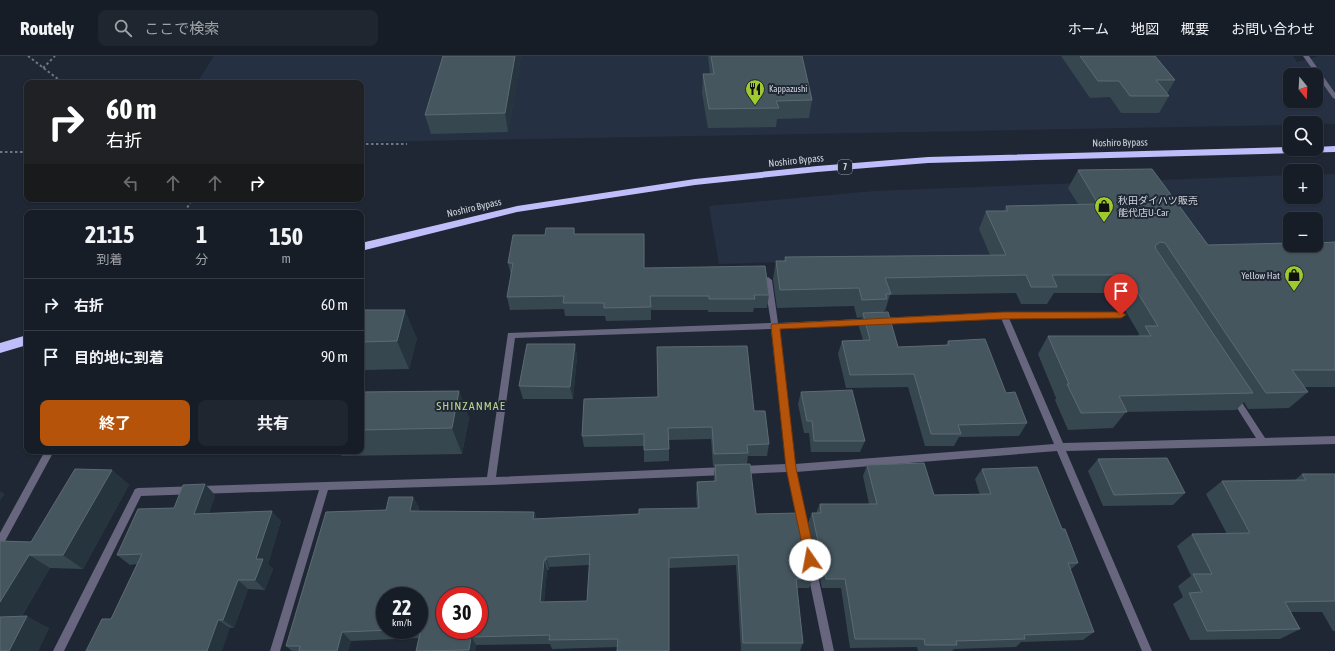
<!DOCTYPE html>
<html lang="ja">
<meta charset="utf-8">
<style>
body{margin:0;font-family:"Asap Condensed","Noto Sans JP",sans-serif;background:#20262f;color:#f1f3f6;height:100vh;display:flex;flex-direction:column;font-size:15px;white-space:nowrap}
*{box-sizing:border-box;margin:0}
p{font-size:13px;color:#9ea2a7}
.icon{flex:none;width:22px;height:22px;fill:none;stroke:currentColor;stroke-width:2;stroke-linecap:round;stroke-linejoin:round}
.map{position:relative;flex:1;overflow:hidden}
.side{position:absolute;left:24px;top:154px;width:340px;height:244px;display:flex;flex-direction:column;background:#171d27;border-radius:8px;box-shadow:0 1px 3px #0004,0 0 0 1px #363b44}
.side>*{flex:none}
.top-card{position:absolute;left:24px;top:24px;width:340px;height:122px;border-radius:8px;box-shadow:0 1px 3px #0004,0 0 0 1px #363b44;background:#202124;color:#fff;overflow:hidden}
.needle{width:26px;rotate:162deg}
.fabs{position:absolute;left:1283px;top:12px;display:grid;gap:8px}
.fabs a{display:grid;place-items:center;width:40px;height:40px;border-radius:8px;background:#171d27;box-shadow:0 1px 3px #0004,0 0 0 1px #363b44;font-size:20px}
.speed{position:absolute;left:376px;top:531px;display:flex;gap:8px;font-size:20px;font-weight:700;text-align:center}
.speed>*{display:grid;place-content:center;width:52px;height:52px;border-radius:50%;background:#171d27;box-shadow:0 1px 3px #0004,0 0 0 1px #363b44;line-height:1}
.speed small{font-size:10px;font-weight:400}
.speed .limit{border:6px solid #d22;background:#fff;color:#111}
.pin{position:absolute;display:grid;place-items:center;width:34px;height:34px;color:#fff;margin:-41px -17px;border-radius:50% 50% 50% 0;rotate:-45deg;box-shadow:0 0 4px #0007}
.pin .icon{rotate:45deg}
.me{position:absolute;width:44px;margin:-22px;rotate:348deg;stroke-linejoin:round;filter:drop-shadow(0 0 3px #0008)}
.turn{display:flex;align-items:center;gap:14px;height:84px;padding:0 16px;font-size:18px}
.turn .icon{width:52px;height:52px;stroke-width:2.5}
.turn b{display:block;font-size:28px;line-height:34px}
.lanes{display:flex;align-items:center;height:38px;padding:0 16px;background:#0003;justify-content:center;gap:20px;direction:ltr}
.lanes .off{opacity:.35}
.eta{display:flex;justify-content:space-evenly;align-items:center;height:68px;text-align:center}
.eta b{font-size:24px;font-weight:700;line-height:28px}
.action{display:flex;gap:8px;margin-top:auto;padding:8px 16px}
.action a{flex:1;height:46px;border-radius:8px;background:#b45309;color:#fff;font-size:16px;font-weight:700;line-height:46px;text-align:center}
.action a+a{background:#20262f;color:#f1f3f6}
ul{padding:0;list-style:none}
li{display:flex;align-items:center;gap:12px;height:52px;padding:0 16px;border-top:1px solid #363b44}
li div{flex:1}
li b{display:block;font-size:15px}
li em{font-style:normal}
header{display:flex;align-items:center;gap:24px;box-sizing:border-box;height:56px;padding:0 20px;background:#171d27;border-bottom:1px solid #363b44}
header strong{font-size:19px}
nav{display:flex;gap:22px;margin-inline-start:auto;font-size:14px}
.search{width:280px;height:36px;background:#20262f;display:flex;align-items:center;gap:10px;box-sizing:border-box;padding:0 14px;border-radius:8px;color:#9ea2a7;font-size:15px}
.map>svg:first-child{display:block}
.built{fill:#253143;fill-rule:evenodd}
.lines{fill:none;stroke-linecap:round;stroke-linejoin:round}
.path-far1{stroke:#6f7680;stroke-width:2;stroke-dasharray:2.5 2.5;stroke-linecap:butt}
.path{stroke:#6f7680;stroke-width:2.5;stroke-dasharray:3 3;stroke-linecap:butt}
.street{fill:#67667e;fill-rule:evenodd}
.highway{fill:#c0befa;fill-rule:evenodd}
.wall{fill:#364750;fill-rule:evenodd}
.shaded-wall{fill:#26343e}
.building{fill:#46565f;stroke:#5c6a73;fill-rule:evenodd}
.route{fill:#b45309;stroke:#753606}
.labels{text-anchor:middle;stroke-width:4;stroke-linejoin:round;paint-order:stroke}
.far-poi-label{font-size:9px;fill:#cfd5dd;stroke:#1f2734;text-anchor:start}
.shield{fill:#1f2734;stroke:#9aa1aa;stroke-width:1}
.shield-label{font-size:9px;font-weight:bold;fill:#cfd5dd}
.street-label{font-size:10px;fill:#cfd5dd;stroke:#1f2734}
.poi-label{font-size:10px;fill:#cfd5dd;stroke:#1f2734;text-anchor:start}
.quarter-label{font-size:12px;letter-spacing:1px;fill:#b9d38a;stroke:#1f2734}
</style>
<header>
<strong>Routely</strong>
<div class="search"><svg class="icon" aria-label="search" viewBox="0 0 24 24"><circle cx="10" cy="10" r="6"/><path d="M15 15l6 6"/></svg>ここで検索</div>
<nav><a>ホーム</a><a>地図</a><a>概要</a><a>お問い合わせ</a></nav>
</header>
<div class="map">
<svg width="1335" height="595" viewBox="0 0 1335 595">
<rect width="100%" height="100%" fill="#1f2734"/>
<path class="built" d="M 214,0 L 1293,0 L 1297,6 L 1319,0 L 1335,0 L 1335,68 L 1290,67 L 1290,69 L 361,86 L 361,27 L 197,27 ZM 1290,19 L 1316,19 L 1316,45 L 1290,45 Z
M 1335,118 L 1335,268 L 1204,191 L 719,208 L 709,150 L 875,135 L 1290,119 L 1290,141 L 1316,141 L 1316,119 ZM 1290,163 L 1316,163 L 1316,189 L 1290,189 Z"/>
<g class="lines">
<path class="path-far1" d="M 28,0 L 63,27
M 43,12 L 55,0
M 361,88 L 407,88
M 0,96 L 27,96
M 185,156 L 192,143"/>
<path class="path" d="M 184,157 L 185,155"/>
<path class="street" d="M 1303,0 L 1309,0 L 1335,37 L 1335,43 L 1333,42 Z
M 768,221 L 772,224 L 778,267 L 1004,256 L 1124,257 L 1125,259 L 1121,262 L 1009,262 L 1063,387 L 1256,382 L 1230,341 L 1231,339 L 1237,339 L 1265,382 L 1335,380 L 1335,388 L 1066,395 L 1152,595 L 1142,595 L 1057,395 L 796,416 L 834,595 L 824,595 L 787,416 L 741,418 L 738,417 L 736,414 L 738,411 L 741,410 L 786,408 L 771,273 L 515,282 L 496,421 L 725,411 L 728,412 L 730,415 L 728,418 L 725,419 L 491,429 L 328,434 L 280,595 L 270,595 L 319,434 L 141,440 L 64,595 L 53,595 L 135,433 L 138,432 L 487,421 L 508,277 L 771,267 L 764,224 ZM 1001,262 L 1054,388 L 795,408 L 779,273 Z
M 45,395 L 54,395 L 3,489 L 0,491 L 0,477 Z"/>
<path class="highway" d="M 1335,90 L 1335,96 L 928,107 L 817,116 L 695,129 L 517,156 L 361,195 L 361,187 L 517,150 L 695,123 L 817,110 L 928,101 L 1290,91 L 1290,93 L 1316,93 L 1316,91 Z
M 27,279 L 27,289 L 0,297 L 0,287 Z"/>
</g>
<path class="wall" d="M 443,0 L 521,0 L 508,76 L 431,78 L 425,59 Z
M 708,0 L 802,0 L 812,44 L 809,62 L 777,63 L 776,71 L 708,72 L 702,37 L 703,18 L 710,18 Z
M 1061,0 L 1155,0 L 1175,24 L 1167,38 L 1169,40 L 1159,57 L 1121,57 L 1110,41 L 1090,42 Z
M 1078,114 L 1208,189 L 1335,186 L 1335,331 L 1304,331 L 1308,336 L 1289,352 L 1248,353 L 1244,346 L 1236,354 L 1126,356 L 1113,372 L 1068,374 L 1055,344 L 1056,342 L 1038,298 L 1048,280 L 1138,280 L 1139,278 L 1115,237 L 1054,237 L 1047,248 L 1021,248 L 1016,237 L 890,239 L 885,255 L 883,255 L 883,256 L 898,291 L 946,289 L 948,285 L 1006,337 L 1027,367 L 1019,380 L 959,381 L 954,390 L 925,390 L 908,331 L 846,332 L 838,298 L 842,285 L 863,284 L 859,271 L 862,261 L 857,262 L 854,250 L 777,252 L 773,223 L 776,205 L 784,205 L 785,201 L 990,199 L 979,173 L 986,155 L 1004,155 L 1006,150 L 1078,148 L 1068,132 Z
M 574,172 L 575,178 L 644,178 L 644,212 L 769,239 L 767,252 L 754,252 L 753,256 L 708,256 L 708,254 L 651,254 L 651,264 L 606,265 L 605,260 L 565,260 L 564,253 L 510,254 L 507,241 L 511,219 L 508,207 L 545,179 Z
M 361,254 L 417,282 L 409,313 L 365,314 L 361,306 Z
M 575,288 L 577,301 L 573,343 L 523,343 L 519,330 Z
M 459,335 L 469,362 L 462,398 L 342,400 L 338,395 L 361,395 L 361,336 Z
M 801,336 L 865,385 L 860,396 L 811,396 L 809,377 L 804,377 L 798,348 Z
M 754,355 L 769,388 L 767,400 L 748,400 L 747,408 L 756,458 L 813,522 L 809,532 L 797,532 L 803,587 L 800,595 L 741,595 L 736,509 L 669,512 L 617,591 L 552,593 L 550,588 L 476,589 L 475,595 L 416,595 L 419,582 L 351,585 L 348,595 L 292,595 L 286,590 L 386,454 L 413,441 L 419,452 L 418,455 L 534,456 L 537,463 L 639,458 L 697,452 L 696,437 L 697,426 L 714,425 L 714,421 L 715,410 L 713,410 L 711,383 L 669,384 L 669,405 L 644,406 L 644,390 L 584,391 L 582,380 ZM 589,509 L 587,545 L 544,546 L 547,514 L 549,514 L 549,511 ZM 419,540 L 419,574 L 385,574 Z
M 1098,403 L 1185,437 L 1173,449 L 1103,450 L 1088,415 Z
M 867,409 L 934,439 L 980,439 L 975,423 L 982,413 L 1062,473 L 1078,507 L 1070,514 L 1094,576 L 1083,584 L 1021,586 L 1016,591 L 954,593 L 952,595 L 918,595 L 917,591 L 850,592 L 841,532 L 822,532 L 808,467 L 812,457 L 816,457 L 820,448 L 869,448 L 863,420 Z
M 112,414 L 129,429 L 83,513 L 50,512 L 22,560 L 49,572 L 38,595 L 0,595 L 31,486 Z
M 1302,418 L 1335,418 L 1335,575 L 1333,575 L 1322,556 L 1291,556 L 1300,573 L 1280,583 L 1190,584 L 1173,548 L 1183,541 L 1178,530 L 1191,520 L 1177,490 L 1192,478 L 1227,478 L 1206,438 L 1222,425 L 1295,424 Z
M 215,439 L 209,457 L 281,465 L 268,508 L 273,513 L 265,534 L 248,533 L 234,572 L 111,563 L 137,508 L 130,509 L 117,499 L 174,452 Z"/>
<path class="shaded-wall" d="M 515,0 L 521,0 L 508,76 L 505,57 Z
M 644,178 L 645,191 L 644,225 Z
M 405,254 L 417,282 L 409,313 L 397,285 Z
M 575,288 L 577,301 L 573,343 L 570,331 Z
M 459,335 L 469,362 L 462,398 L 452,372 Z
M 112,414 L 129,429 L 83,513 L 63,499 Z
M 205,428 L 215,439 L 205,468 L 194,458 Z
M 0,435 L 5,438 L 0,445 Z
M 413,441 L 419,452 L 416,465 L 410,455 Z
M 272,455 L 281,465 L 268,508 L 273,513 L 265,534 L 255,524 L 256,503 Z
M 534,456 L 538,466 L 533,463 Z
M 29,499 L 50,512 L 14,573 L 0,566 L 0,546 Z
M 546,501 L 549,511 L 549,514 L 546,504 Z
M 544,504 L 547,514 L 543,555 L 540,546 Z
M 238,524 L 248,533 L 234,572 L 223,564 Z
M 27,560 L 49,572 L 38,595 L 9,595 Z
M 218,564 L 230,572 L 222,595 L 207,595 Z
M 342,576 L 351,585 L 348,595 L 337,595 Z
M 471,581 L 476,589 L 475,595 L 469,595 L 469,594 Z"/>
<path class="building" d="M 443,0 L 515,0 L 505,57 L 425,59 Z
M 711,0 L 802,0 L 812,44 L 776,45 L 779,52 L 709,53 L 703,18 L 714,18 Z
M 1080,0 L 1155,0 L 1175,24 L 1156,24 L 1169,40 L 1130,40 L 1119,25 L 1098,25 Z
M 1152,113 L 1208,189 L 1290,187 L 1290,189 L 1316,189 L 1316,187 L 1335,186 L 1335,314 L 1292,314 L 1308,336 L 1266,337 L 1165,187 L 1160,186 L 1155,190 L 1156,193 L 1253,337 L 1119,340 L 1127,356 L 1081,357 L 1067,328 L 1069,328 L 1048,280 L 1151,280 L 1145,270 L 1158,270 L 1127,219 L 1052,219 L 1057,231 L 1031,231 L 1026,219 L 885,222 L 891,238 L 886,238 L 887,243 L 862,244 L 859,232 L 780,234 L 776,205 L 786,205 L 785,201 L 1006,199 L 986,155 L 1008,155 L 1006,150 L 1098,148 L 1078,114 Z
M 546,172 L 574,172 L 574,178 L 644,178 L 644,212 L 765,210 L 769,239 L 754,239 L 755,243 L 709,243 L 709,240 L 650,240 L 651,251 L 604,252 L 604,247 L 563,247 L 564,240 L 507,241 L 513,207 L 508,207 L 513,179 L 545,179 Z
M 361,254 L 405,254 L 397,285 L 361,286 Z
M 888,256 L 898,291 L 949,289 L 948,285 L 985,283 L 1006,337 L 1015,336 L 1027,367 L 958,369 L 961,378 L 931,378 L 914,318 L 850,319 L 842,285 L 870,284 L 863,257 Z
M 527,288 L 575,288 L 570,331 L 519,330 Z
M 747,290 L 754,355 L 765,355 L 769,388 L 747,389 L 748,397 L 714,398 L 712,371 L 668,372 L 669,393 L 644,394 L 644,378 L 582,380 L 584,343 L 658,341 L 657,291 Z
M 852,334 L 865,385 L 814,385 L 812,365 L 807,365 L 801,336 Z
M 459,335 L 452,372 L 361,374 L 361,336 Z
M 1167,402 L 1185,437 L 1114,439 L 1098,403 Z
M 924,407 L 934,439 L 991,438 L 982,413 L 1037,411 L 1062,473 L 1065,473 L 1078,507 L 1068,507 L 1094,576 L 1024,579 L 1025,583 L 956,585 L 957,589 L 925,589 L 924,583 L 855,583 L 845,523 L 826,523 L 812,457 L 821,457 L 820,448 L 877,448 L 867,409 Z
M 750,408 L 756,458 L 799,457 L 813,522 L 796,523 L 803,587 L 743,587 L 738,499 L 669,502 L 669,595 L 617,595 L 618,583 L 549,584 L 550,579 L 471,581 L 469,594 L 416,595 L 421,573 L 419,573 L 419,540 L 385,540 L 385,574 L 393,574 L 342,576 L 337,595 L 299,595 L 300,590 L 286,590 L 326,456 L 386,454 L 389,441 L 413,441 L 410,455 L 534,456 L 533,463 L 639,458 L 639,453 L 699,452 L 697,426 L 716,425 L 715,409 ZM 590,498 L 587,545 L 540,546 L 544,504 L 546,504 L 546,501 ZM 445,540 L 479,540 L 479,574 L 445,574 Z
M 75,413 L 112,414 L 63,499 L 29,499 L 0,546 L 0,485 L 31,486 Z
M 1302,418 L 1335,418 L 1335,545 L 1285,546 L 1300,573 L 1207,575 L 1189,537 L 1202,536 L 1193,518 L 1212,518 L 1192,478 L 1250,477 L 1222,425 L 1306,424 Z
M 205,428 L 194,458 L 272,455 L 256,503 L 263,503 L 255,524 L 238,524 L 223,564 L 218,564 L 207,595 L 86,595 L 102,563 L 111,563 L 142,498 L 117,499 L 138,453 L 174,452 L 183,429 Z
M 27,560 L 9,595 L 0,595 L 0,561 Z"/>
<path class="route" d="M 1004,256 L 1121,256 L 1126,259 L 1121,262 L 1004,263 L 780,273 L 796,412 L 816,504 L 814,507 L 810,509 L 806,507 L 786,412 L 771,270 L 772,268 Z"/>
<defs>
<g id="restaurant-pin" transform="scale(1)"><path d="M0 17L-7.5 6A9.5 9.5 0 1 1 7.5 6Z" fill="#9fca2d" stroke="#1f2734"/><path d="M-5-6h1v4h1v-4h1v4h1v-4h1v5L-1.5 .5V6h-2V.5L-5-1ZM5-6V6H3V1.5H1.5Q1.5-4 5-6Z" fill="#111"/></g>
<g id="shop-pin" transform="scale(1)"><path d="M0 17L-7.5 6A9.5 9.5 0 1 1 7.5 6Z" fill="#9fca2d" stroke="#1f2734"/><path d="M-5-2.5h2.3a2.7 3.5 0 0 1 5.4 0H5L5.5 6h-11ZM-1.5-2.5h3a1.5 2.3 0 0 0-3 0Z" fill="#111"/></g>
</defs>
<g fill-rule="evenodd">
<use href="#restaurant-pin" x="755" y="33"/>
<use href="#shop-pin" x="1104" y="150"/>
<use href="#shop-pin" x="1294" y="219"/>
</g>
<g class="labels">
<g class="far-poi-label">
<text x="769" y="36">Kappazushi</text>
</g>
<rect class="shield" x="838" y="104" width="14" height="14" rx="3"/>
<g class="shield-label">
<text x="845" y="114">7</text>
</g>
<g class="street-label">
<text transform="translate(1120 86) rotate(-1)" y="4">Noshiro Bypass</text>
<text transform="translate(796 104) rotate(-6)" y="4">Noshiro Bypass</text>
<text transform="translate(474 151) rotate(-13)" y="4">Noshiro Bypass</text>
</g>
<g class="poi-label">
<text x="1118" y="148">秋田ダイハツ販売<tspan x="1118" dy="12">能代店U-Car</tspan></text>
<text x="1280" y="223" text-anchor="end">Yellow Hat</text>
</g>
<g class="quarter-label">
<text x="471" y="354">SHINZANMAE</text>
</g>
</g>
</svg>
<div class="fabs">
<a><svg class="needle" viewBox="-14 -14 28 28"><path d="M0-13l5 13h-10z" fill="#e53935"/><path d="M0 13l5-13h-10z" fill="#9ea2a7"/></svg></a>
<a><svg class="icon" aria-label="search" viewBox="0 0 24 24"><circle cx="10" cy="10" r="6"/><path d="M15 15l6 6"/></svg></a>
<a>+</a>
<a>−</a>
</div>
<div class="speed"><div>22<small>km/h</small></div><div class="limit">30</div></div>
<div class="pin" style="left:1121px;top:259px;background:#d93025"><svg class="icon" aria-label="arrive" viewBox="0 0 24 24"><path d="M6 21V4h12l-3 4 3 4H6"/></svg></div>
<svg class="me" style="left:810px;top:504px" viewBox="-20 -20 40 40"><circle r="19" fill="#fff"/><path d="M0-13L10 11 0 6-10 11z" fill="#b45309"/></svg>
<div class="top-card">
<div class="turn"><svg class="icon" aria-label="right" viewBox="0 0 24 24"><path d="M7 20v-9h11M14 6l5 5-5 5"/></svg><div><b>60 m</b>右折</div></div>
<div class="lanes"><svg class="icon off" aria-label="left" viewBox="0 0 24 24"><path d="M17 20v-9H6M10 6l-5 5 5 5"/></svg><svg class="icon off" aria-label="ahead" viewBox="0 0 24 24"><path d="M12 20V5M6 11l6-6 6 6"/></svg><svg class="icon off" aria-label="ahead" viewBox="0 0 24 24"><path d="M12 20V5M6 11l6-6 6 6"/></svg><svg class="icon" aria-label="right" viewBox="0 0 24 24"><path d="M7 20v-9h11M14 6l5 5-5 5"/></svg></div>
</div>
<section class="side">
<div class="eta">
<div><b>21:15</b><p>到着</p></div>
<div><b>1</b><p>分</p></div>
<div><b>150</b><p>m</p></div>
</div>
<ul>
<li><svg class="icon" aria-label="right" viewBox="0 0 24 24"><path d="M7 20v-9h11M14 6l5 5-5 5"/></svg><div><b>右折</b></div><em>60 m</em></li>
<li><svg class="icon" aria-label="arrive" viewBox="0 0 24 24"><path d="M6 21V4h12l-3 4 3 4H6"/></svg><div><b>目的地に到着</b></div><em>90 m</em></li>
</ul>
<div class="action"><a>終了</a><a>共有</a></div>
</section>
</div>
